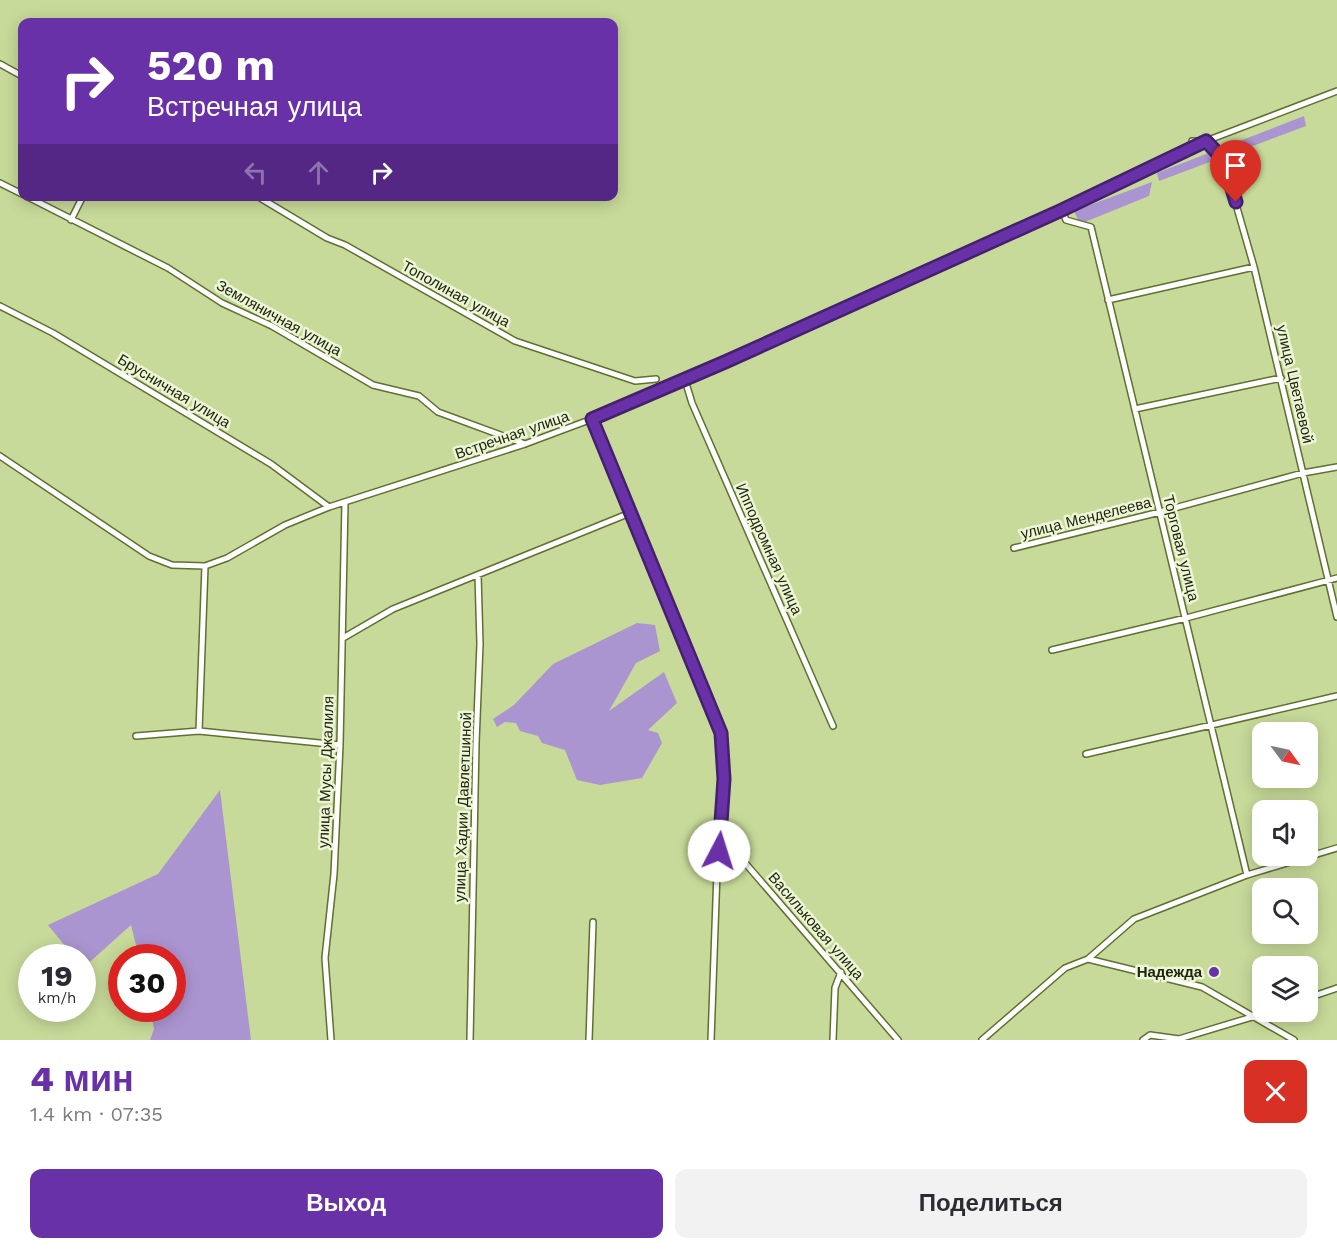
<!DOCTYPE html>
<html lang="ru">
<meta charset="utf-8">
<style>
body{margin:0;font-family:"Work Sans",sans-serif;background:#f2f2f3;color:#2b2b33;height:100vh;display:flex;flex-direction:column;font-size:22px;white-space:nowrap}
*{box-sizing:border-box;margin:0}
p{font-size:20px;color:#7c7c81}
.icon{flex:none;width:33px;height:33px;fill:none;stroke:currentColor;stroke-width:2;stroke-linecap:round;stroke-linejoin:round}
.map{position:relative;height:1040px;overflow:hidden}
.panel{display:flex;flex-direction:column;background:#fff;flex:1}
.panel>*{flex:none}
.hud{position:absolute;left:18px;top:18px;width:600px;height:183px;border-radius:12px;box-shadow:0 3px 15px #0003;background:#6931a7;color:#fff;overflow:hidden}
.needle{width:39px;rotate:123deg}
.fabs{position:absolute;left:1252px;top:722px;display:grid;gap:12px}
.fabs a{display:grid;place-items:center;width:66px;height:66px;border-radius:12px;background:#fff;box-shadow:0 3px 15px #0003;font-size:30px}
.speed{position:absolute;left:18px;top:944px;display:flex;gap:12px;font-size:30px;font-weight:700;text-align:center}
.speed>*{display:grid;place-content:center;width:78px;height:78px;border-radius:50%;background:#fff;box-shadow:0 3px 15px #0003;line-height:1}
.speed small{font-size:15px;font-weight:400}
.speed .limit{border:9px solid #d22;background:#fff;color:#111}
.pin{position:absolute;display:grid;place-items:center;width:51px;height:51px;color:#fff;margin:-62px -26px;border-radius:50% 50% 50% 0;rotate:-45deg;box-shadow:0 0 6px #0007}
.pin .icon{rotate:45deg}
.me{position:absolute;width:66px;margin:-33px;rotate:5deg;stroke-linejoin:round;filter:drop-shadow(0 0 4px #0008)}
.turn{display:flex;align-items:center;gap:21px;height:126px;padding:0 30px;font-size:27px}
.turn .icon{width:78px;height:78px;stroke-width:2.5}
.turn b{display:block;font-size:42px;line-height:51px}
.lanes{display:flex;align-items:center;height:57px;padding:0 30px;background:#0003;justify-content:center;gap:30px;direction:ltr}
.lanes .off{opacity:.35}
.round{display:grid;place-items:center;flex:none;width:63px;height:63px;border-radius:12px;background:#f2f2f3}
.headline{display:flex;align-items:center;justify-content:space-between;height:102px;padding:0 30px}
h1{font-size:36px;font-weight:800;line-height:45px;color:#6931a7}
.primary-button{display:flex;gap:12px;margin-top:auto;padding:12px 30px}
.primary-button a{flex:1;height:69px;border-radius:12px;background:#6931a7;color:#fff;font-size:24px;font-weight:800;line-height:69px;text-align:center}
.primary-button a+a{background:#f2f2f3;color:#2b2b33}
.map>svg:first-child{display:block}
.green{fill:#ab95d0}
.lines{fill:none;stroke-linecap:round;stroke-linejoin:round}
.street-casing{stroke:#606f32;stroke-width:8}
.street{stroke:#fff;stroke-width:5}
.route-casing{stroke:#44206d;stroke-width:15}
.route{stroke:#6931a7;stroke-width:10}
.poi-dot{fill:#6931a7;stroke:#ecf6d6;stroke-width:2}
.labels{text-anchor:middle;stroke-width:5;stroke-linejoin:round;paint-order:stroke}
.street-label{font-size:15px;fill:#20260d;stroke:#ecf6d6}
.poi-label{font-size:15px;font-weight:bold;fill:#20260d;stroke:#ecf6d6;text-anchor:end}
</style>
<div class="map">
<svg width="1337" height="1040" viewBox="0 0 1337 1040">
<rect width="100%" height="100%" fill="#c7da99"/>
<path class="green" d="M 1304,116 L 1306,126 L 1159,181 L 1157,173 Z
M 1152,182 L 1149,196 L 1080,224 L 1074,211 Z
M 637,623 L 655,625 L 660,651 L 636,663 L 609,711 L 664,672 L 677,703 L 648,730 L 658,733 L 662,743 L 642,778 L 600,785 L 577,780 L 565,750 L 542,743 L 538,736 L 520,731 L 516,723 L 505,722 L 497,727 L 493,719 L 514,705 L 553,664 Z
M 220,790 L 251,1040 L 150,1040 L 154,1029 L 150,1008 L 172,1008 L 172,957 L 139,957 L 131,925 L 83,968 L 82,957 L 74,957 L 48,925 L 158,874 Z"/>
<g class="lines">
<g class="street-casing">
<path id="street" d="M 0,64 L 22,76
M 1192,141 L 1206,141 L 1223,159 L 1254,267 L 1337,617
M 0,183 L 22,194
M 26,196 L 168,268 L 222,303 L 272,326 L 373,385 L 419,396 L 438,412 L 525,444
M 257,196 L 327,238 L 345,245 L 515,341 L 635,381 L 656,379
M 1062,210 L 1066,220 L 1091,227 L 1247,875
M 71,220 L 83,196
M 1108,300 L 1254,267
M 0,306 L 53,333 L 271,464 L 329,507
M 685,380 L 692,403 L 833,726
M 1135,409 L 1281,378
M 592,419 L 721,733 L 724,779 L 717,872 L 711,1040
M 0,456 L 149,556 L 172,565 L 205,566 L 227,558 L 285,525 L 329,507 L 525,444 L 592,419 L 725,362 L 1062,210 L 1206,141 L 1337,91
M 1014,548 L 1160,512 L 1303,473 L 1337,467
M 343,638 L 393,609 L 630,513
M 1052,650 L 1186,618 L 1337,578
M 199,731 L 205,566
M 136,736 L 199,731 L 340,745
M 1086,754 L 1337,696
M 722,830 L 746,864 L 898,1040
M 1088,959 L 1202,987 L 1294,1040
M 1308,998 L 1337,988
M 331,1040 L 325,958 L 334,874 L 340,745 L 345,503
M 470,1040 L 476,743 L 480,644 L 478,575
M 589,1040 L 593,922
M 833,1040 L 835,988 L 841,972
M 982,1040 L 1065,968 L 1088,959 L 1134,919 L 1247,875 L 1337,848
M 1143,1040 L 1150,1035 L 1179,1039 L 1272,1011"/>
</g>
<use href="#street" class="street"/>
</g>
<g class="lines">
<g class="route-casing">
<path id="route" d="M 719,851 L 724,779 L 721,733 L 592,419 L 725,362 L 1062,210 L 1206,141 L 1223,159 L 1236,202"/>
</g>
<use href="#route" class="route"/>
</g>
<circle class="poi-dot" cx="1214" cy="972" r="6"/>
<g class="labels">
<g class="street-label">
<text transform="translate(456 294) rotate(29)" y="5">Тополиная улица</text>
<text transform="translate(279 318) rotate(29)" y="5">Земляничная улица</text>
<text transform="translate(1295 384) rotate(77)" y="5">улица Цветаевой</text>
<text transform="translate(174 391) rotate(31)" y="5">Брусничная улица</text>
<text transform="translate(512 435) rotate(-19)" y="5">Встречная улица</text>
<text transform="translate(1086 518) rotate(-14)" y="5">улица Менделеева</text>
<text transform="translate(1181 548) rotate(76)" y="5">Торговая улица</text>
<text transform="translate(769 549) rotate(66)" y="5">Ипподромная улица</text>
<text transform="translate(326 772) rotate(-88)" y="5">улица Мусы Джалиля</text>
<text transform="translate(463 807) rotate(-88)" y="5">улица Хадии Давлетшиной</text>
<text transform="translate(816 926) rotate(49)" y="5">Васильковая улица</text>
</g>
<g class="poi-label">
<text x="1202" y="977">Надежда</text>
</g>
</g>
</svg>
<div class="fabs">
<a><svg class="needle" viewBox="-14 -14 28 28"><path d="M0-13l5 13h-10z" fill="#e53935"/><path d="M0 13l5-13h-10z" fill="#7c7c81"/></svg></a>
<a><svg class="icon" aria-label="sound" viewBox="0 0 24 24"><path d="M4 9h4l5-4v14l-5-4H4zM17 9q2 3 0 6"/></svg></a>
<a><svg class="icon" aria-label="search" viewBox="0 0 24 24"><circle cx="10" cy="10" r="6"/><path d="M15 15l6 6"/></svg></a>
<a><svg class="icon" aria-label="layers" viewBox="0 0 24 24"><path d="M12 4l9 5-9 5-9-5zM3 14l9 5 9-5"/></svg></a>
</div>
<div class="speed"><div>19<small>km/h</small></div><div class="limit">30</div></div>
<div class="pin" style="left:1236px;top:202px;background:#d93025"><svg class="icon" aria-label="arrive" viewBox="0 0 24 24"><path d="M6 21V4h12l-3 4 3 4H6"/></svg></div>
<svg class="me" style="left:719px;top:851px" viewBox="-20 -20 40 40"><circle r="19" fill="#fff"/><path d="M0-13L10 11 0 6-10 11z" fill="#6931a7"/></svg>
<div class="hud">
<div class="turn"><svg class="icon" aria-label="right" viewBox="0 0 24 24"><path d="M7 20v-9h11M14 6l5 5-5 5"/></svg><div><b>520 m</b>Встречная улица</div></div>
<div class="lanes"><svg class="icon off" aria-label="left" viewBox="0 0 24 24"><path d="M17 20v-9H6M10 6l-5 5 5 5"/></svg><svg class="icon off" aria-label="ahead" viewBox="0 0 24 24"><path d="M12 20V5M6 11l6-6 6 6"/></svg><svg class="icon" aria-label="right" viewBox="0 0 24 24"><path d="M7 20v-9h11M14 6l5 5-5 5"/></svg></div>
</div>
</div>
<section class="panel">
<div class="headline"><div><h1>4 мин</h1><p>1.4 km · 07:35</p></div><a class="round" style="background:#d93025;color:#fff"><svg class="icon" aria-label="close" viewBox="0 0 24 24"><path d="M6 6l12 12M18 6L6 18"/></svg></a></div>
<div class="primary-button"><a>Выход</a><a>Поделиться</a></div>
</section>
